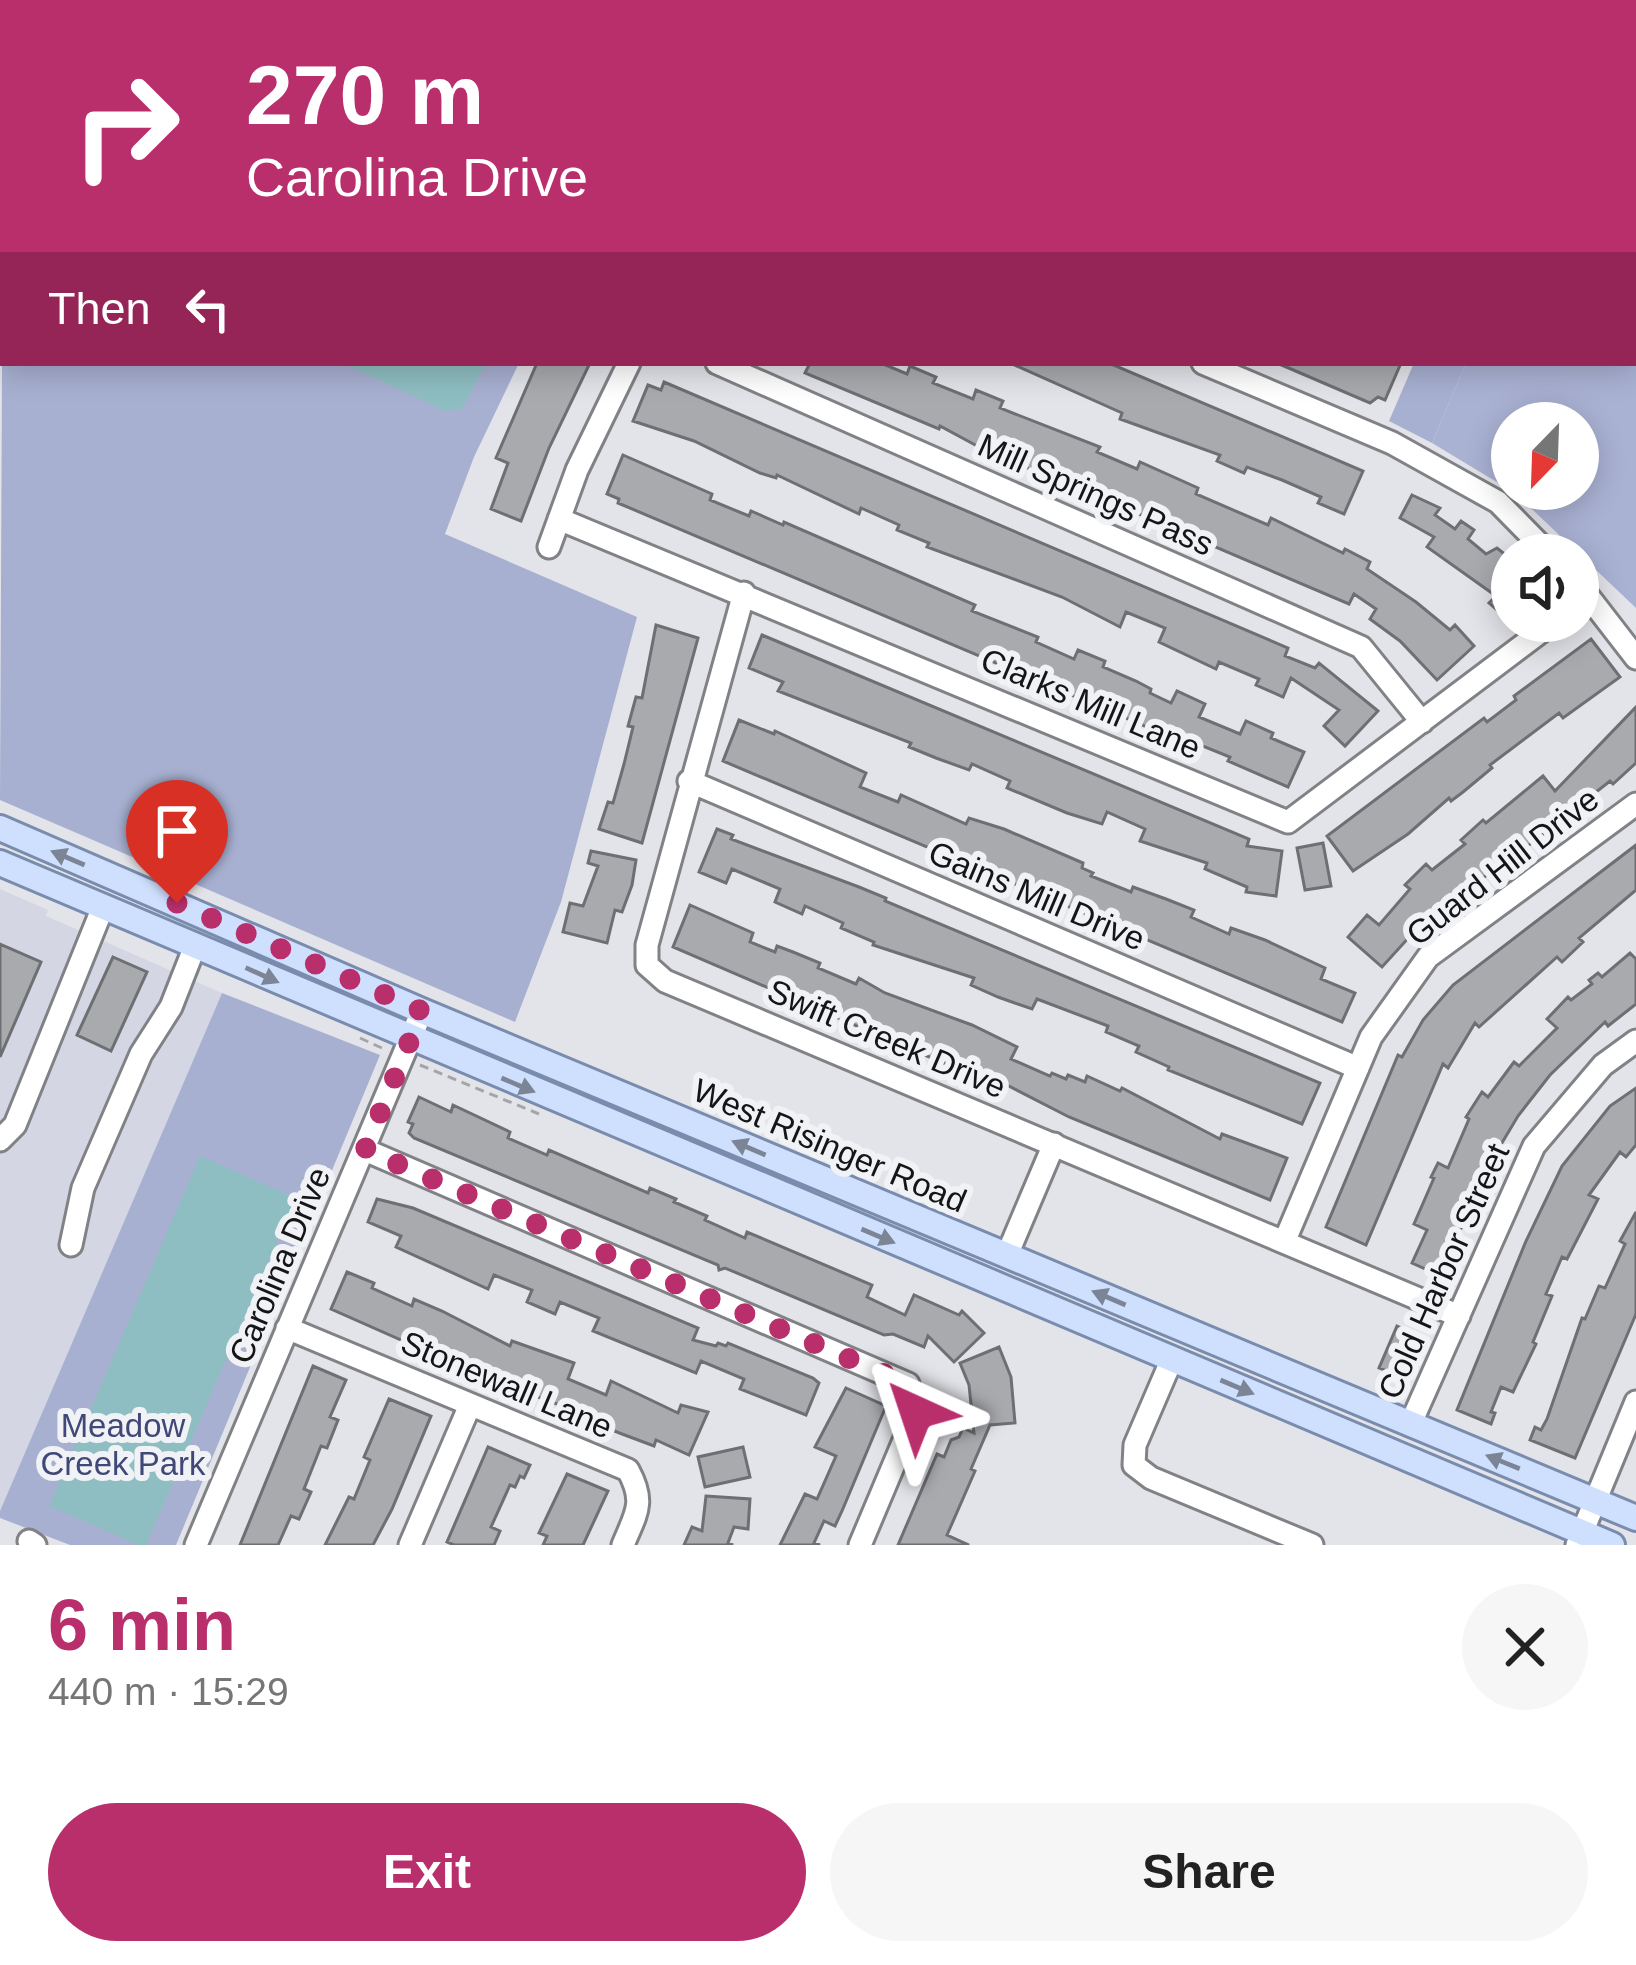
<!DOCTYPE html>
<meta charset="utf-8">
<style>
body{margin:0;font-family:Helvetica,sans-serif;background:#f6f6f6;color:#222;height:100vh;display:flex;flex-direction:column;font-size:45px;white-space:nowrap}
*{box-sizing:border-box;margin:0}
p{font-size:39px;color:#767676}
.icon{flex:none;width:66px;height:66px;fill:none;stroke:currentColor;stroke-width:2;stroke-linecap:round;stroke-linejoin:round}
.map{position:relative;height:1545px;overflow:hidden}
.sheet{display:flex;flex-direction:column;background:#fff;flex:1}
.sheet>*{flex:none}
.hud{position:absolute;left:0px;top:0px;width:1638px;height:366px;box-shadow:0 6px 30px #0003;background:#b92f6c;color:#fff;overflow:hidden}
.needle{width:78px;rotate:203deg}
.buttons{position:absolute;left:1491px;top:402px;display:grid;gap:24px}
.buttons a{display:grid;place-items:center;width:108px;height:108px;border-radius:50%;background:#fff;box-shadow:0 6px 30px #0003;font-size:60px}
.pin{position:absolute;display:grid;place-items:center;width:102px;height:102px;color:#fff;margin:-123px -51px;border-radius:50% 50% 50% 0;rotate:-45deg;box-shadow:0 0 12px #0007}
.pin .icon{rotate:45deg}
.me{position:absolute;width:132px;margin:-66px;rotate:318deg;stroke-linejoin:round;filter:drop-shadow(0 0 9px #0008)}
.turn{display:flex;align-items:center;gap:42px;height:252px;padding:0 48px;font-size:54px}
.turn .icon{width:156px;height:156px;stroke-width:2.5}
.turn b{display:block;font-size:84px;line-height:102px}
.then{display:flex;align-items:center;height:114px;padding:0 48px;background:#0003;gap:24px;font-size:45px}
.round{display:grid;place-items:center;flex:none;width:126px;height:126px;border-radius:63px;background:#f6f6f6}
.overview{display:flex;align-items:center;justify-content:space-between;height:204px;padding:0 48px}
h1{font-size:72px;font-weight:700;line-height:90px;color:#b92f6c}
.primary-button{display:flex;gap:24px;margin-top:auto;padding:24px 48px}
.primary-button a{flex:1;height:138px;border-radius:72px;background:#b92f6c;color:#fff;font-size:48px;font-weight:700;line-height:138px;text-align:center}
.primary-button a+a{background:#f6f6f6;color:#222}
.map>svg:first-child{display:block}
.built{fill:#d4d7e3}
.green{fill:#a8b0d1}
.forest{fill:#aab2d4;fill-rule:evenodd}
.water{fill:#8fbec2}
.building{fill:#a9aaae;stroke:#6e6f73;stroke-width:3}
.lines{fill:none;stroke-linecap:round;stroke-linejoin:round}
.minor-casing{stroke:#818286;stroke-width:27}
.major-casing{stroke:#798cad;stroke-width:30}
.path{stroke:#a4a5a9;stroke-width:3;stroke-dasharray:9 6;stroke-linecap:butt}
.minor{stroke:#fff;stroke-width:21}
.major{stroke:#cfe0fe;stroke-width:24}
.rail-casing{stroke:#5e5e61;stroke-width:9}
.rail{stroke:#f0f2f6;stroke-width:4.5;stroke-dasharray:14;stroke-linecap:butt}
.oneway{fill:#7b8596}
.route{stroke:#b92f6c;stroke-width:21;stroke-dasharray:0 37.8}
.labels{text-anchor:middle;stroke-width:12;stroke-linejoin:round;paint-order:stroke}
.street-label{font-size:33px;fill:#151517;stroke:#f0f2f6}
.park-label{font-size:33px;fill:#3f4877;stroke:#f0f2f6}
</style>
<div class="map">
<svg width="1636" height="1545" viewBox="0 0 1636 1545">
<rect width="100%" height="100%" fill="#e3e4e9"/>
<path class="built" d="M 0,889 L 48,910 L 46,916 L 222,993 L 0,1511 Z"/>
<path class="green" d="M 77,0 L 1547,0 L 1548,3 L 76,3 Z
M 3,153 L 3,363 L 519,363 L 474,457 L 445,534 L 637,617 L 561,902 L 515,1022 L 0,800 Z
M 1414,363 L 1466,363 L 1432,443 L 1389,421 Z
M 222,993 L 380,1055 L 176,1545 L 70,1545 L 0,1518 L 0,1511 Z"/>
<path class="forest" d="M 1547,0 L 1636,0 L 1636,608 L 1515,493 L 1432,443 L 1466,363 L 1635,363 L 1635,3 ZM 1512,423 L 1578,423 L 1578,489 L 1512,489 Z"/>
<path class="water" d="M 342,363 L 486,363 L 462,409 L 445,411 Z
M 200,1156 L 296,1198 L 146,1545 L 139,1545 L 49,1506 Z"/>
<path class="building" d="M 537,363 L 590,363 L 549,448 L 521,521 L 491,509 L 508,463 L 496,458 Z
M 810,363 L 881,363 L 907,374 L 910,366 L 936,377 L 933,383 L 973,399 L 976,390 L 1003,401 L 1000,408 L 1100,447 L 1097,452 L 1137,469 L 1140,462 L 1198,488 L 1196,494 L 1268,525 L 1271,518 L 1343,553 L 1345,549 L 1370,562 L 1367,569 L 1416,602 L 1450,630 L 1455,625 L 1474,646 L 1437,680 L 1400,641 L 1370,619 L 1376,609 L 1354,594 L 1349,604 L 1199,540 L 1202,533 L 1175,521 L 1168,526 L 990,453 L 940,426 L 939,429 L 805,373 Z
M 1010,363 L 1109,363 L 1363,471 L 1344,514 L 1318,503 L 1321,497 L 1282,480 L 1247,467 L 1244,473 L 1217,461 L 1220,455 L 1120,419 L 1122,413 Z
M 1277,363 L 1401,363 L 1385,400 L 1378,397 L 1370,403 Z
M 664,382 L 1288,648 L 1285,656 L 1315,668 L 1319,663 L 1378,711 L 1345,746 L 1324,726 L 1339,710 L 1291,678 L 1283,697 L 1256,685 L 1259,679 L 1219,662 L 1216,669 L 1159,642 L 1165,628 L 1126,612 L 1120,627 L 1062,597 L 927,547 L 929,543 L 897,530 L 899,525 L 861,508 L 859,514 L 777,475 L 776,478 L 760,473 L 694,441 L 633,421 L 648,385 L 661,390 Z
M 623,455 L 712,494 L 710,500 L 749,516 L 751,511 L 783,525 L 784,522 L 975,605 L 972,611 L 1038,637 L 1036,642 L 1074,659 L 1078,650 L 1105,661 L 1103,667 L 1136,681 L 1151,689 L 1150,693 L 1171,703 L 1177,691 L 1205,704 L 1199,717 L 1240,734 L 1246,721 L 1273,733 L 1271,738 L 1304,752 L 1288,787 L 1228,761 L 1230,757 L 1188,740 L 1187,744 L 618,503 L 619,499 L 607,494 Z
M 1412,495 L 1440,508 L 1435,515 L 1455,529 L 1461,521 L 1474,530 L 1468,539 L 1486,554 L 1497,548 L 1512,560 L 1512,623 L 1489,603 L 1496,596 L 1427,547 L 1434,537 L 1400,518 Z
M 656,625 L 698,638 L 642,843 L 599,829 L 608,802 L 613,803 L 624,764 L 633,727 L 628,726 L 636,697 L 642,698 Z
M 762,635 L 1249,839 L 1247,846 L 1282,851 L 1276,896 L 1246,892 L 1247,887 L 1205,869 L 1207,863 L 1140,841 L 1145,829 L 1107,812 L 1102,824 L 1067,813 L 1007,788 L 1010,781 L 972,764 L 969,770 L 936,758 L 909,747 L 911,743 L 778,691 L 783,682 L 749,668 Z
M 1591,639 L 1620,677 L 1563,718 L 1559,713 L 1490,765 L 1492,768 L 1463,792 L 1451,801 L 1449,798 L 1408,834 L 1353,871 L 1327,836 L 1484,718 L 1487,722 L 1516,700 L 1514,696 Z
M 1636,707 L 1636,763 L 1613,784 L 1610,781 L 1519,853 L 1517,850 L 1436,917 L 1432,912 L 1382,967 L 1348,937 L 1367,915 L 1379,925 L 1410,889 L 1405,885 L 1426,864 L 1432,870 L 1465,844 L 1461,840 L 1483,820 L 1486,823 L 1543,776 L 1555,791 Z
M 739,720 L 774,734 L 775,731 L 866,773 L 860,787 L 898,802 L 901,795 L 966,824 L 969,818 L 1004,829 L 1083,863 L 1082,868 L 1093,873 L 1091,876 L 1131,892 L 1133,887 L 1166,899 L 1194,910 L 1191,917 L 1229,934 L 1231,928 L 1265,940 L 1325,968 L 1321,979 L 1355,993 L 1342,1022 L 723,761 Z
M 717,829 L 733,835 L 731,839 L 859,887 L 886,898 L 885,901 L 1320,1083 L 1302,1124 L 1168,1070 L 1169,1067 L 1136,1052 L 1139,1046 L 1106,1032 L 1108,1026 L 1037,999 L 1032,1009 L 998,997 L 971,985 L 974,978 L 873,945 L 874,942 L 841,928 L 843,923 L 805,906 L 802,914 L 775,902 L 780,889 L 732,869 L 726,883 L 699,872 Z
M 1323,843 L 1331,886 L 1305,890 L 1297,848 Z
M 1636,845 L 1636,890 L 1579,938 L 1583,942 L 1562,962 L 1557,957 L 1479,1027 L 1475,1023 L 1448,1068 L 1443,1064 L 1366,1245 L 1326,1227 L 1398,1055 L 1402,1057 L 1423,1020 L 1453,985 Z
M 591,851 L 636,860 L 632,885 L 622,912 L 615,910 L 607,943 L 563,932 L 570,903 L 583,906 L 598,866 L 588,863 Z
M 690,905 L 753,933 L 750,942 L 775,952 L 777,946 L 793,952 L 820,963 L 818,968 L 856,984 L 859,978 L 885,993 L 972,1025 L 1017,1047 L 1011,1059 L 1050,1076 L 1052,1073 L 1066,1079 L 1068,1075 L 1085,1082 L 1087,1076 L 1120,1091 L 1122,1088 L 1220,1139 L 1222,1134 L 1287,1158 L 1270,1200 L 1069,1117 L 1001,1082 L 999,1087 L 673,947 Z
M 0,944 L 41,962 L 0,1057 Z
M 1630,953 L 1636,959 L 1636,1004 L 1608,1026 L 1605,1022 L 1578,1048 L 1550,1075 L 1518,1116 L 1484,1173 L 1441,1276 L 1412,1263 L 1427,1230 L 1414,1224 L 1434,1178 L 1431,1177 L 1438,1163 L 1448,1168 L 1469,1119 L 1466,1117 L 1482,1092 L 1488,1097 L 1514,1062 L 1519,1066 L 1557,1028 L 1547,1019 L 1568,997 L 1571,1000 L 1592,984 L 1589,980 L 1598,973 L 1602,977 Z
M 113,957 L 147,972 L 111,1051 L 77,1035 Z
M 1636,1088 L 1636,1145 L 1626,1157 L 1620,1152 L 1589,1195 L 1598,1199 L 1567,1259 L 1562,1257 L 1546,1294 L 1552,1296 L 1533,1342 L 1536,1344 L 1513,1392 L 1501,1387 L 1491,1412 L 1495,1413 L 1491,1424 L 1457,1410 L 1526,1241 L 1562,1166 L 1610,1106 Z
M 419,1097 L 451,1112 L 453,1105 L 510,1132 L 508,1138 L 547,1155 L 549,1150 L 648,1193 L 650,1188 L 676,1199 L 674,1202 L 707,1216 L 705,1220 L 745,1238 L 747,1232 L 872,1285 L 867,1297 L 905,1315 L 914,1295 L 959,1315 L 962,1311 L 984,1333 L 954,1362 L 928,1336 L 924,1347 L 893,1334 L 884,1335 L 725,1268 L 719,1270 L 718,1265 L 414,1138 L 409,1133 L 413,1124 L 408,1122 Z
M 377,1199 L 413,1208 L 698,1328 L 693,1340 L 716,1346 L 718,1343 L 726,1346 L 728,1343 L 813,1378 L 819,1383 L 806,1415 L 740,1389 L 744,1379 L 701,1361 L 696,1373 L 593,1331 L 599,1318 L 560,1302 L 555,1314 L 527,1302 L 532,1290 L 494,1275 L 488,1289 L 396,1247 L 401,1236 L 368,1222 Z
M 1636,1212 L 1636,1314 L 1575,1458 L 1530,1440 L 1535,1427 L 1541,1430 L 1547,1419 L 1582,1318 L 1585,1319 L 1599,1286 L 1605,1288 L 1625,1244 L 1620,1241 Z
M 347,1272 L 374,1283 L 372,1288 L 412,1306 L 414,1299 L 442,1311 L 510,1346 L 512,1341 L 574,1363 L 568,1379 L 606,1395 L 611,1381 L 678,1413 L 681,1405 L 708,1412 L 689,1455 L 656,1440 L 654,1446 L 622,1434 L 594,1423 L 596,1418 L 496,1382 L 331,1309 Z
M 1397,1326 L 1424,1338 L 1407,1379 L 1379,1368 Z
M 999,1347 L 1011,1377 L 1015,1423 L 990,1425 L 971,1469 L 975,1471 L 947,1535 L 969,1545 L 898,1545 L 937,1454 L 944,1457 L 951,1440 L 959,1437 L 963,1428 L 974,1433 L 969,1385 L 960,1363 Z
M 313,1366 L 346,1380 L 330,1417 L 338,1420 L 327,1448 L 321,1446 L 304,1489 L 311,1492 L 299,1519 L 291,1516 L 278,1545 L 240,1545 Z
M 846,1388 L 886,1406 L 842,1511 L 835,1526 L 824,1521 L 814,1543 L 820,1545 L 780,1545 L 805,1494 L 817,1499 L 836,1456 L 815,1447 Z
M 389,1399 L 431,1416 L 392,1509 L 373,1545 L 325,1545 L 349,1497 L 354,1499 L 370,1460 L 364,1457 Z
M 488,1447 L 530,1465 L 524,1478 L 520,1476 L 515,1487 L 510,1485 L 491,1527 L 500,1531 L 494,1545 L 454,1545 L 447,1542 Z
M 743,1447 L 750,1477 L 705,1487 L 698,1457 Z
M 567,1474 L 608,1491 L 583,1545 L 543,1545 L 547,1536 L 539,1533 Z
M 706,1496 L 750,1499 L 748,1529 L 734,1527 L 728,1543 L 733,1545 L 684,1545 L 692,1527 L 702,1531 Z"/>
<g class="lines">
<g class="minor-casing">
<path id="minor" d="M 717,363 L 1361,647 L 1422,722
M 1203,363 L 1392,443 L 1498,502 L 1550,555
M 559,519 L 1288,822 L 1555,621
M 549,547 L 577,470 L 629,363
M 1578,583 L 1636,658
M 744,593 L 647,945 L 647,965 L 665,981 L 1459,1316
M 689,781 L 1358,1068
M 0,1140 L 15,1125 L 103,907
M 365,1150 L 908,1384 L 916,1412 L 860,1545
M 1285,1240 L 1371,1037 L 1428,957 L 1636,804
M 71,1245 L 83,1188 L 141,1054 L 171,1007 L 195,946
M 1007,1255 L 1054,1144
M 287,1328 L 628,1470 C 646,1503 636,1513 623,1545
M 1172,1359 L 1135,1445 L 1134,1465 L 1151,1478 L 1312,1545
M 1410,1425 L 1534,1146 L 1603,1065 L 1636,1041
M 29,1541 L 35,1545
M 196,1545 L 422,1011
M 410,1545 L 470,1405
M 1577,1545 L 1636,1402"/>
</g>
<g class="major-casing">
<path id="major" d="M 0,828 L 422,1011 L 1636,1518
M 0,863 L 1612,1545"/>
</g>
<path class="path" d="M 360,1038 L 384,1049
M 420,1065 L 539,1114"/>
<use href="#minor" class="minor"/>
<use href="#major" class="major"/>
<g class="rail-casing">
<path id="rail" d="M 50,3 L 51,0
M 0,109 L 3,103"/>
</g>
<use href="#rail" class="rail"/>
</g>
<defs><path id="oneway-solid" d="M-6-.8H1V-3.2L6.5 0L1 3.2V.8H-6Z" transform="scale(3)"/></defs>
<g class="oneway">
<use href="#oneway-solid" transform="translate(68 858) rotate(-157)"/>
<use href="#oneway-solid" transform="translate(262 975) rotate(24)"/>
<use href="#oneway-solid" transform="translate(518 1085) rotate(23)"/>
<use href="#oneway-solid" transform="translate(749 1148) rotate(-157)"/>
<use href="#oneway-solid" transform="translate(878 1236) rotate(23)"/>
<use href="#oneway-solid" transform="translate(1109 1298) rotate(-157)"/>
<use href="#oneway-solid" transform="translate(1237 1387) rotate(23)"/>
<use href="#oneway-solid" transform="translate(1503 1462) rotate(-158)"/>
</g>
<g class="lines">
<path class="route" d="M 177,903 L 422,1011 L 365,1150 L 908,1384 L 916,1412"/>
</g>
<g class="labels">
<g class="street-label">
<text transform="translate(1096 494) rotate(24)" y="12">Mill Springs Pass</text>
<text transform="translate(1091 703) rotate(23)" y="12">Clarks Mill Lane</text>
<text transform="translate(1502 866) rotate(-38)" y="12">Guard Hill Drive</text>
<text transform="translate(1037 895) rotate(23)" y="12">Gains Mill Drive</text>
<text transform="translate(887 1038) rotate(23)" y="12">Swift Creek Drive</text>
<text transform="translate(830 1145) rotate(23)" y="12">West Risinger Road</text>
<text transform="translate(279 1265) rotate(-67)" y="12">Carolina Drive</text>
<text transform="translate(1443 1271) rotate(-66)" y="12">Cold Harbor Street</text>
<text transform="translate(507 1384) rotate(23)" y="12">Stonewall Lane</text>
</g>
<g class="park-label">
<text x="123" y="1437">Meadow<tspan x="123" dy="38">Creek Park</tspan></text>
</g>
</g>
</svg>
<div class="buttons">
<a><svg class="needle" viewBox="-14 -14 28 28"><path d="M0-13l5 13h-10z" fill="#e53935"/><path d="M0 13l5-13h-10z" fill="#767676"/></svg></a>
<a><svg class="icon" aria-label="sound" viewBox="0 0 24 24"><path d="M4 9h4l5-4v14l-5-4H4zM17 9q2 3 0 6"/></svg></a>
</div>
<div class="pin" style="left:177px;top:903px;background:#d93025"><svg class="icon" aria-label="arrive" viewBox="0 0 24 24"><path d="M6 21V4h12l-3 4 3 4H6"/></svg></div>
<svg class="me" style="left:916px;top:1412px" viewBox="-20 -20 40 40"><path d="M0-17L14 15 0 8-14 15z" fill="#b92f6c" stroke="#fff" stroke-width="4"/></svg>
<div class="hud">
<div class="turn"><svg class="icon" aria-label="right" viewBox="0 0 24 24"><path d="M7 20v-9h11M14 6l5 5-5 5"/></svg><div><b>270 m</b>Carolina Drive</div></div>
<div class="then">Then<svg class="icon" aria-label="left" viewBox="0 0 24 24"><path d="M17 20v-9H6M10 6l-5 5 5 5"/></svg></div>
</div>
</div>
<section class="sheet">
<div class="overview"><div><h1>6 min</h1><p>440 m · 15:29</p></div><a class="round"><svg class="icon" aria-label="close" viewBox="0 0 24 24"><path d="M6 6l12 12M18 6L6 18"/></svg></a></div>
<div class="primary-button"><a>Exit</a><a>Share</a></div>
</section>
